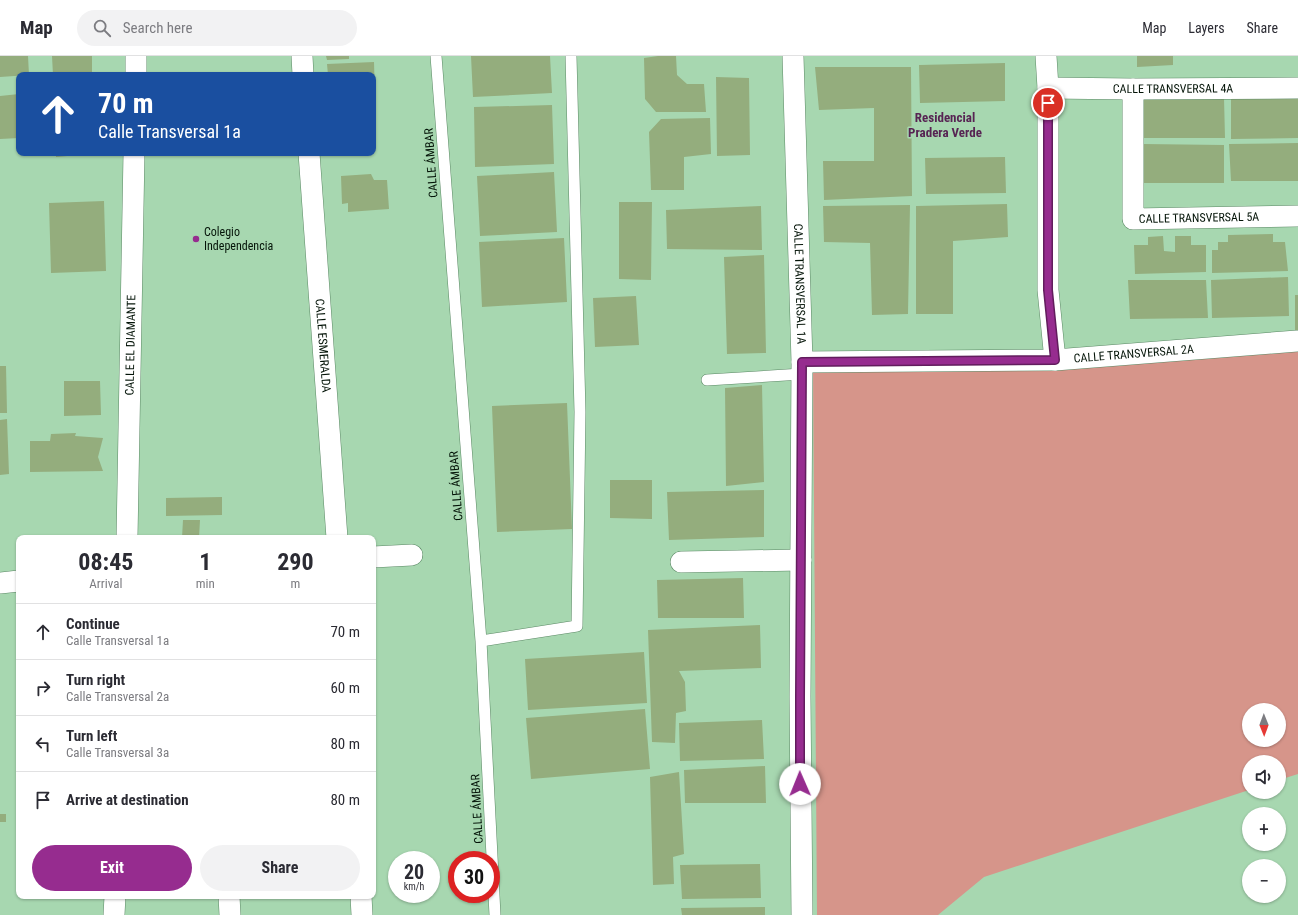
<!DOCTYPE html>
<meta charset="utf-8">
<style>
body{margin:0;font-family:"Roboto Condensed",sans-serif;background:#f2f2f3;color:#2b2b33;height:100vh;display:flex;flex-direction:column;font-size:15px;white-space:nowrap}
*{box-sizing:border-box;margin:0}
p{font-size:13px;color:#7c7c81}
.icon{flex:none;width:22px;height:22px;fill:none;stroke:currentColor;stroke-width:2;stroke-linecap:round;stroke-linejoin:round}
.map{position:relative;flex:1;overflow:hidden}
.drawer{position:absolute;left:16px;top:479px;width:360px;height:364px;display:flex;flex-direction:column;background:#fff;border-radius:8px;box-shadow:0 1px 3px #0004}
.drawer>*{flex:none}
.hud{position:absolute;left:16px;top:16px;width:360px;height:84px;border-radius:8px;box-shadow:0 1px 3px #0004;background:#1a4fa0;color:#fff;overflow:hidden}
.needle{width:26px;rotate:179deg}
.fabs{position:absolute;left:1242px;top:647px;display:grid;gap:8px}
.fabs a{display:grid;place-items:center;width:44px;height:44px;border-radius:50%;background:#fff;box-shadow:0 1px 3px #0004;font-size:20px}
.speed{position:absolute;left:388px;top:795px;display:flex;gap:8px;font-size:20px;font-weight:700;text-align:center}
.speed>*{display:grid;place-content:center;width:52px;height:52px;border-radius:50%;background:#fff;box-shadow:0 1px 3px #0004;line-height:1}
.speed small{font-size:10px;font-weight:400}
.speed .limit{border:6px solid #d22;background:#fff;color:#111}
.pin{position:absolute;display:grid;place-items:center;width:34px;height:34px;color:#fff;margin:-17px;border:2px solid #fff;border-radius:50%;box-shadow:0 1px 4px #0007}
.me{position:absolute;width:44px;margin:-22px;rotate:359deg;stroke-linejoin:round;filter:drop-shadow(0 0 3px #0008)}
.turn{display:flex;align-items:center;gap:14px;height:84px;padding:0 16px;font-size:18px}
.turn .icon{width:52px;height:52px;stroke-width:2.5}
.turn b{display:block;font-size:28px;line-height:34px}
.eta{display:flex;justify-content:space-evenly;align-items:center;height:68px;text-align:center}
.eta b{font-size:24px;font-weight:700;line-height:28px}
.cta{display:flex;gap:8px;margin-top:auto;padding:8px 16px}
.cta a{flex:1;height:46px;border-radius:24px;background:#962c8f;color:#fff;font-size:16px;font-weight:700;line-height:46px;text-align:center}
.cta a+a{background:#f2f2f3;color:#2b2b33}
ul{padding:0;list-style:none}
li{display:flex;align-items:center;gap:12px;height:56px;padding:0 16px;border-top:1px solid #e1e1e2}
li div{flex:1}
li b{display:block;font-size:15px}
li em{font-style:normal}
header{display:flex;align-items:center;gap:24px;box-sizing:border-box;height:56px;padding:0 20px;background:#fff;border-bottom:1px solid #e1e1e2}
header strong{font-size:19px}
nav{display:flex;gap:22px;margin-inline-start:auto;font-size:14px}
.search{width:280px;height:36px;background:#f2f2f3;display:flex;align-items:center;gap:10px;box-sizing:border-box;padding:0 14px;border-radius:22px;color:#7c7c81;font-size:15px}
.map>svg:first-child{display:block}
.green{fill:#d6958a;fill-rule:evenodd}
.building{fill:#94ad7d}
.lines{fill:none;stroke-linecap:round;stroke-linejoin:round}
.service-casing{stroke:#5a8864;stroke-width:12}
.minor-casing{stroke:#5a8864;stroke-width:22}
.service{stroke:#fff;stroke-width:11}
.minor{stroke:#fff;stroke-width:21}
.route-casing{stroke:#621d5d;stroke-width:10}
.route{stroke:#962c8f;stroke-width:7}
.poi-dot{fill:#962c8f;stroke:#a7d7b0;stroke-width:1.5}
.labels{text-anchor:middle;stroke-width:3;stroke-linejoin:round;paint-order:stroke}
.street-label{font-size:12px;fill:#041408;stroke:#a7d7b0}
.poi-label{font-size:12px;fill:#041408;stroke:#a7d7b0;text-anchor:start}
.neighbourhood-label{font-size:13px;font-weight:bold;fill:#572453;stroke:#a7d7b0}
</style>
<header>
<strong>Map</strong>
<div class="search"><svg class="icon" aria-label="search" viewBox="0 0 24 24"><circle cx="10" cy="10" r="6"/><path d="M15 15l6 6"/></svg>Search here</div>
<nav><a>Map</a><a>Layers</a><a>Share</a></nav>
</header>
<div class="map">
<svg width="1298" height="859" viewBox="0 0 1298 859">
<rect width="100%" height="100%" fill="#a7d7b0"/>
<path class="green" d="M 1298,295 L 1298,718 L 1279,724 L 1279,706 L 1249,706 L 1249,734 L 984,821 L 938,859 L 817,859 L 813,312 ZM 1249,654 L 1279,654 L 1279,684 L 1249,684 Z"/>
<path class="building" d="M 0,0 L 28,0 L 29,19 L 0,21 Z
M 52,0 L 92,0 L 92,19 L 53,19 Z
M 326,0 L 349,0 L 349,3 L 327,4 Z
M 471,0 L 550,0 L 552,37 L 473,41 Z
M 658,0 L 676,0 L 677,19 L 687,28 L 704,28 L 706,56 L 656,56 L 645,43 L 644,2 Z
M 1137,0 L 1173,0 L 1173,9 L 1137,11 Z
M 374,6 L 375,42 L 373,42 L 373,19 L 328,19 L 327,8 Z
M 1005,7 L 1005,45 L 920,47 L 919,9 Z
M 815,11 L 911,11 L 912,140 L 824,144 L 823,105 L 874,105 L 874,52 L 819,54 Z
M 716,21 L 749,22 L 750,99 L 717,100 Z
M 19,38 L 19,82 L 0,83 L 0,40 Z
M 1298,41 L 1298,82 L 1231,83 L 1231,43 Z
M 1142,42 L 1224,42 L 1225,82 L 1143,82 Z
M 552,49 L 554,108 L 475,111 L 474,51 Z
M 710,62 L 711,98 L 684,101 L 684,134 L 651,134 L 649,76 L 661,63 Z
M 1298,87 L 1298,125 L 1231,125 L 1229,88 Z
M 1143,88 L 1224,89 L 1224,127 L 1144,127 Z
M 56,97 L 89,97 L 89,98 L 56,101 Z
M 1005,101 L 1006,137 L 926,138 L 925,102 Z
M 554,116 L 557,176 L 480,180 L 477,120 Z
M 371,118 L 374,124 L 387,124 L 389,153 L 348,156 L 348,147 L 342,148 L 341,120 Z
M 104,145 L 106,215 L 51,217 L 49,147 Z
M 619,146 L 652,146 L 651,224 L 619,223 Z
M 1007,148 L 1008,181 L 953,185 L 953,258 L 916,258 L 916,150 Z
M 910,149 L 908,258 L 872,259 L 870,187 L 824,186 L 823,150 Z
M 761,150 L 762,194 L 667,193 L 666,154 Z
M 1273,178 L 1273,186 L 1285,186 L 1288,215 L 1212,217 L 1212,194 L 1218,194 L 1218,186 L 1228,186 L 1228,179 Z
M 1163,180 L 1164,195 L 1175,196 L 1175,180 L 1191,180 L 1191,189 L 1206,189 L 1206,216 L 1135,218 L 1134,189 L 1148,189 L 1148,181 Z
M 564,182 L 567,246 L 482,251 L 479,186 Z
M 764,199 L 766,297 L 727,298 L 724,201 Z
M 1288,221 L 1289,260 L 1212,262 L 1211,224 Z
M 1128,224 L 1206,224 L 1208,262 L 1130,263 Z
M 1295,239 L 1298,239 L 1298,279 L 1295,279 Z
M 636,240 L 639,289 L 595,291 L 593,242 Z
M 0,310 L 6,310 L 7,357 L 0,357 Z
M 64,325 L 100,325 L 101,359 L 64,360 Z
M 762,329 L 764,426 L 726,430 L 725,332 Z
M 567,347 L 572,473 L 497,476 L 492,350 Z
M 7,363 L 9,418 L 0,419 L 0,364 Z
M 76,377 L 75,380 L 103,382 L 98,401 L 103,415 L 30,416 L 30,385 L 50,385 L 51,378 Z
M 610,424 L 652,424 L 652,463 L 610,462 Z
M 764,434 L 764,481 L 669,484 L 667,436 Z
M 222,441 L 222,459 L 166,460 L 166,442 Z
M 183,464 L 200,464 L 199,482 L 182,482 Z
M 743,522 L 744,562 L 658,562 L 657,524 Z
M 760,569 L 761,612 L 679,615 L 685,626 L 686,655 L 676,657 L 675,687 L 652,686 L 648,574 Z
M 644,596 L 647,647 L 528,654 L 525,603 Z
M 645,653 L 650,713 L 531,723 L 526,662 Z
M 762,664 L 764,703 L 680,705 L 679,667 Z
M 765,710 L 766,747 L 685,747 L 684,714 Z
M 679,716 L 684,798 L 673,801 L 674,828 L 653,829 L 650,721 Z
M 0,758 L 6,758 L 6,766 L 0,766 Z
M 760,808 L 761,842 L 682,843 L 680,809 Z
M 765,851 L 765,859 L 682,859 L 681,852 Z"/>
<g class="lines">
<g class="service-casing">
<path id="service" d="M 436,0 L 481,585 L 495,859
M 707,324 L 802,318
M 481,585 L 577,570 L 580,356 L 571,0"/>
</g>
<g class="minor-casing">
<g id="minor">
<path d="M 302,0 L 303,19"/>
<path id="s1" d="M 793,0 L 802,306 L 800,641 L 802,859"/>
<path d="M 1046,0 L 1048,32 L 1048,234 L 1055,304"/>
<path d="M 136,19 L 136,0"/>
<path id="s2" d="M 1048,32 L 1133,33 L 1298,32"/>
<path id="s3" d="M 1133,33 L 1133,163 L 1298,160"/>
<path id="s4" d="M 309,97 L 337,482"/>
<path id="s5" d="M 802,306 L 1055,304 L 1297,285"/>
<path id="s6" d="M 127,482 L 134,97"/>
<path d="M 373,501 L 412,499"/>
<path d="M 681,506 L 801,504"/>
<path d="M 0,527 L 19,525"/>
<path d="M 229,840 L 230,859"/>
<path d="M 361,840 L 362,859"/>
<path d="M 114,859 L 115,840"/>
</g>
</g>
<use href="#service" class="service"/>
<use href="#minor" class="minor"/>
</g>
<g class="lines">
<g class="route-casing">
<path id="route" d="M 800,728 L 800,641 L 802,306 L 1055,304 L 1048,234 L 1048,47"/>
</g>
<use href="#route" class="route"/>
</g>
<circle class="poi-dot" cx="196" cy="183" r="4"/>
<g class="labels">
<g class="street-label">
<text dy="4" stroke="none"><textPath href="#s2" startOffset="125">CALLE TRANSVERSAL 4A</textPath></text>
<text transform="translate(431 107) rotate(-94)" y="4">CALLE ÁMBAR</text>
<text dy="4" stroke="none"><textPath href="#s3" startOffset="196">CALLE TRANSVERSAL 5A</textPath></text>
<text dy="4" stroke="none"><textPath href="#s1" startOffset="228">CALLE TRANSVERSAL 1A</textPath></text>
<text dy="4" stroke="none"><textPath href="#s6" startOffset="193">CALLE EL DIAMANTE</textPath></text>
<text dy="4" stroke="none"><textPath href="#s4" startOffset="193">CALLE ESMERALDA</textPath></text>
<text dy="4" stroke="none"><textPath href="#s5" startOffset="332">CALLE TRANSVERSAL 2A</textPath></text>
<text transform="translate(456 430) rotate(-94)" y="4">CALLE ÁMBAR</text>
<text transform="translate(477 753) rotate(-93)" y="4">CALLE ÁMBAR</text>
</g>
<g class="poi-label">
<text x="204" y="180">Colegio<tspan x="204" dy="14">Independencia</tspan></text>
</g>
<g class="neighbourhood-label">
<text x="945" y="66">Residencial<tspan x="945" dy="15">Pradera Verde</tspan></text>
</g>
</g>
</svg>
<div class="fabs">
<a><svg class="needle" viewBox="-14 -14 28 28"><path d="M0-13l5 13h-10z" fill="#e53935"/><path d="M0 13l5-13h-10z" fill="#7c7c81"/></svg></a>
<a><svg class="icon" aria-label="sound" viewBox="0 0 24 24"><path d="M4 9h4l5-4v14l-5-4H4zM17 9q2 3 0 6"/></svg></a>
<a>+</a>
<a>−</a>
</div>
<div class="speed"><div>20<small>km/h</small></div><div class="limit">30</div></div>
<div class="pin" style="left:1048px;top:47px;background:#d93025"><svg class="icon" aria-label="arrive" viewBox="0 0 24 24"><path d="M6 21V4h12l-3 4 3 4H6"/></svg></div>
<svg class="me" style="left:800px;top:728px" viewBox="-20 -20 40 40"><circle r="19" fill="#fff"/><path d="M0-13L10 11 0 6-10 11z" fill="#962c8f"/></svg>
<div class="hud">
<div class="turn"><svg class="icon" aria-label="ahead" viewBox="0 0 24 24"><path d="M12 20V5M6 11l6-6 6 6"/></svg><div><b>70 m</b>Calle Transversal 1a</div></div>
</div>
<section class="drawer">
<div class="eta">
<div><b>08:45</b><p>Arrival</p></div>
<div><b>1</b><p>min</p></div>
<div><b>290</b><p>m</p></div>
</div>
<ul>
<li><svg class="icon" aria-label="ahead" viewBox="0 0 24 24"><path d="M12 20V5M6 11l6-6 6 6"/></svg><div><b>Continue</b><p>Calle Transversal 1a</p></div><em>70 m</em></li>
<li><svg class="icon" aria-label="right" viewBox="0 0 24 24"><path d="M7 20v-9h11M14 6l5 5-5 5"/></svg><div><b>Turn right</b><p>Calle Transversal 2a</p></div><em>60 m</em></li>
<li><svg class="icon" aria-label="left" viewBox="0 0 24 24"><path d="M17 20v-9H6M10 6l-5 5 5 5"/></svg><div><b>Turn left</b><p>Calle Transversal 3a</p></div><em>80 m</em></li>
<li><svg class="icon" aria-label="arrive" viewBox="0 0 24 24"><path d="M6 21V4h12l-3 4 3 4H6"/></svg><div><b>Arrive at destination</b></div><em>80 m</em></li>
</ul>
<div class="cta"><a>Exit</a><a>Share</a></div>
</section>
</div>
